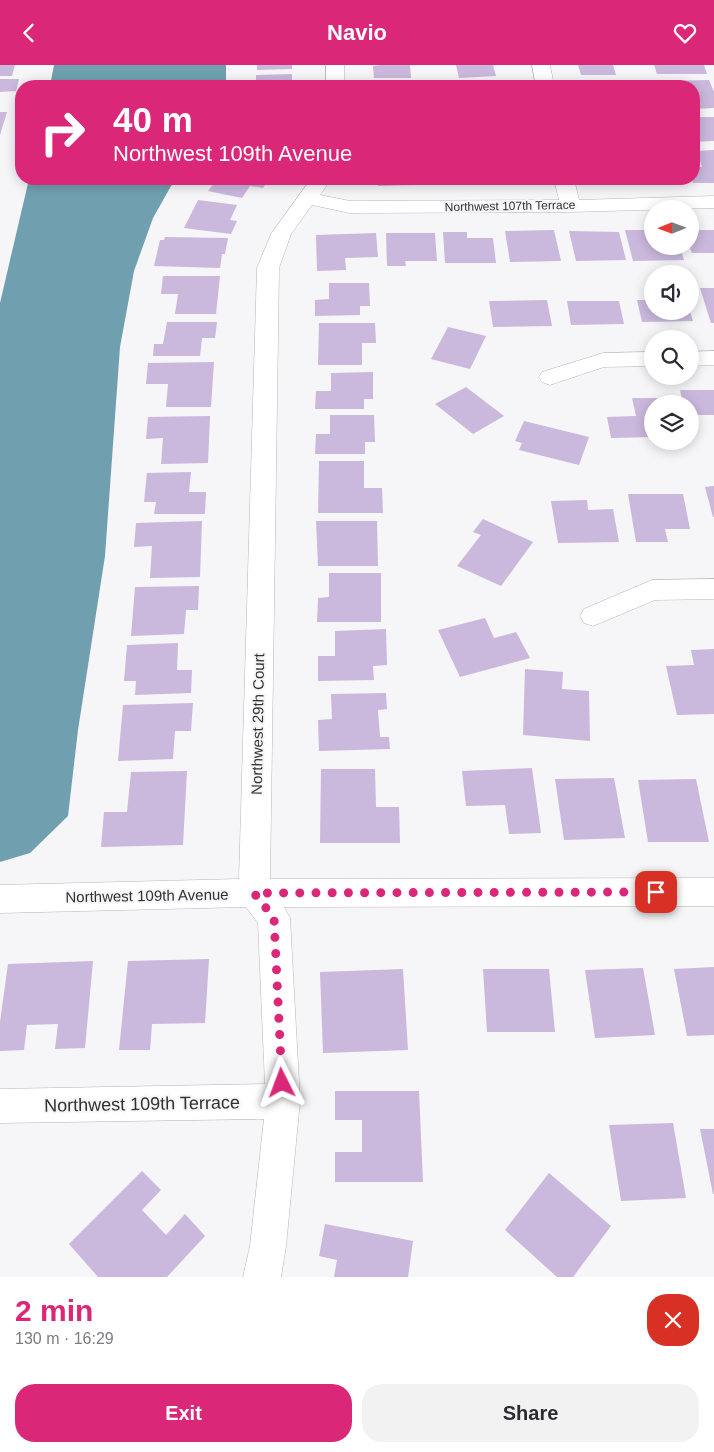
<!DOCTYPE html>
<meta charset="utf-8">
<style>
body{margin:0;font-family:Arial,sans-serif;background:#f2f2f3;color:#2b2b33;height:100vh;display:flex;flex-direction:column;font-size:19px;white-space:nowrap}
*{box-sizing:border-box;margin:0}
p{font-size:16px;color:#7c7c81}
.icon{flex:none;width:28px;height:28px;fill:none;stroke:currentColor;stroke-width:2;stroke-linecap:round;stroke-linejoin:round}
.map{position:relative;height:1212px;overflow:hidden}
.drawer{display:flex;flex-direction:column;background:#fff;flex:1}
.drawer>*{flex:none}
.guide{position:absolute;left:15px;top:15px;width:685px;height:105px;border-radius:20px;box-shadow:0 2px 12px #0003;background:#db2777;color:#fff;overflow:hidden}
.needle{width:32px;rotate:269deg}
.buttons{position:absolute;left:644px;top:135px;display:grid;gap:10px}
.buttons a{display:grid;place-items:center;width:55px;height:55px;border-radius:50%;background:#fff;box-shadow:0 2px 12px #0003;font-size:25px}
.pin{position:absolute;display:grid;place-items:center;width:42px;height:42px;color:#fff;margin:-21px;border-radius:10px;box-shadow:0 2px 8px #0006}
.me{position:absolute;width:55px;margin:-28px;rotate:357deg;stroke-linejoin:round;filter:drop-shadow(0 0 4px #0008)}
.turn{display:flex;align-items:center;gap:18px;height:105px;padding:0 15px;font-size:22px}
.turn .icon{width:65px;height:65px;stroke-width:2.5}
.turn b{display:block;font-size:35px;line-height:42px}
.round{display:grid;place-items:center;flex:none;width:52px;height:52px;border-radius:20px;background:#f2f2f3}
.headline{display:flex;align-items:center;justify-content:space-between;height:85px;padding:0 15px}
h1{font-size:30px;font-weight:600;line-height:38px;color:#db2777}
.button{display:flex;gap:10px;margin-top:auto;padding:10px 15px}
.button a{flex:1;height:58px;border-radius:20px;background:#db2777;color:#fff;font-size:20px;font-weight:600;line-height:58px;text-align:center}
.button a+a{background:#f2f2f3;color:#2b2b33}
header{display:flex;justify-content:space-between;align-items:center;height:65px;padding:0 15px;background:#db2777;color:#fff;font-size:22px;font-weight:600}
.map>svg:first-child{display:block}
.water{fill:#70a0af}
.building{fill:#cab8dd}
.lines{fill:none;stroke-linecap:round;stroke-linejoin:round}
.minor-casing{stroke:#b6b5b8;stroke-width:1}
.minor{fill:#fff;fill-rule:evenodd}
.route{stroke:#db2777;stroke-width:9;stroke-dasharray:0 16.2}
.labels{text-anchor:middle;stroke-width:4;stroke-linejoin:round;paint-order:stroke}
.far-street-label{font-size:12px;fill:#313132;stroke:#f6f5f8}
.street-label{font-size:15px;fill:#313132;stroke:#f6f5f8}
.near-street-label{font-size:18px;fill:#313132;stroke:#f6f5f8}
</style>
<header><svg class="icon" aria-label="back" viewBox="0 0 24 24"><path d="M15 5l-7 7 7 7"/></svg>Navio<svg class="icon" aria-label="heart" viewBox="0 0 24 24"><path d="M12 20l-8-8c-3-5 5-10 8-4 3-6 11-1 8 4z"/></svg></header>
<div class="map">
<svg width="714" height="1212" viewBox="0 0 714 1212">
<rect width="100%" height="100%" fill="#f6f5f8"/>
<path class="water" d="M 54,0 L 226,0 L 226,21 L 50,21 Z
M 29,114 L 178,114 L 171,121 L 153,153 L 134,206 L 120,282 L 105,491 L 78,665 L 68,751 L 30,788 L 0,797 L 0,238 Z"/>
<path class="building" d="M 0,0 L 15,0 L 12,11 L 0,11 Z
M 257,0 L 292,0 L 292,4 L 257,5 Z
M 381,0 L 410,0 L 411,13 L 374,13 L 373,1 Z
M 456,0 L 493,0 L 496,11 L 459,13 Z
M 578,0 L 613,0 L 616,10 L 581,10 Z
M 654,0 L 704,0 L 707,9 L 657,9 Z
M 292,9 L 292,20 L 248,21 L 248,16 L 256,16 L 256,10 Z
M 0,14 L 19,14 L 16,26 L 0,27 Z
M 709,15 L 714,27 L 714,43 L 694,44 L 694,21 L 663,21 L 661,16 Z
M 618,16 L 619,21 L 585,21 L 584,17 Z
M 375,19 L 426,19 L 426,21 L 375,21 Z
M 0,47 L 7,47 L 0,70 Z
M 694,52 L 714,52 L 714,76 L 694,77 Z
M 714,85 L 714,118 L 693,118 L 692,114 L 694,114 L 694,102 L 702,102 L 697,86 Z
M 217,114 L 269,114 L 263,123 L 250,121 L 242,133 L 208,126 Z
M 378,114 L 414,114 L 415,120 L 378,121 Z
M 461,114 L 518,114 L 519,119 L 462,120 Z
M 615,114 L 665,114 L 666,117 L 616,118 Z
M 198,135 L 237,140 L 230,155 L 237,156 L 231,169 L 184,163 Z
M 554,165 L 561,196 L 510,197 L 505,166 Z
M 625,165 L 650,165 L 652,171 L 652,181 L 680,181 L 684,195 L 633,196 Z
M 690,165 L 714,165 L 714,188 L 692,188 L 689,181 Z
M 569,166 L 619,167 L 626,195 L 576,196 Z
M 443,167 L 467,167 L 467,173 L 493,173 L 496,198 L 445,198 Z
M 376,168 L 378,192 L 345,193 L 346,205 L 317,206 L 316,170 Z
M 386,168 L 435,168 L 437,196 L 405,196 L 406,201 L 387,201 Z
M 165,172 L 228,173 L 225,189 L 222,189 L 220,203 L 154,201 L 160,175 L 164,175 Z
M 163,211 L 220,211 L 216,249 L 175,249 L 178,229 L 161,229 Z
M 329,218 L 369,218 L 370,241 L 360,241 L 360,250 L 315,251 L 315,235 L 329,234 Z
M 700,223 L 714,223 L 714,258 L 711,258 Z
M 547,235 L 552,261 L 493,262 L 489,236 Z
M 637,235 L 652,235 L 652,246 L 690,246 L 693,256 L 642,257 Z
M 567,236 L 619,236 L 624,259 L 571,260 Z
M 167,257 L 217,257 L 215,273 L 202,273 L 200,291 L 153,291 L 154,279 L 163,279 Z
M 319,258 L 375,258 L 376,278 L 362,278 L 362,300 L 318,300 Z
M 448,262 L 486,271 L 470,304 L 431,294 Z
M 214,297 L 211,342 L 166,342 L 168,319 L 146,319 L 148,298 Z
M 373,307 L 373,334 L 364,334 L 364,344 L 315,344 L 316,326 L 331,326 L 331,308 Z
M 466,322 L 504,351 L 473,369 L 435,339 Z
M 680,325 L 714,325 L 714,350 L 690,350 L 690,339 L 683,339 Z
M 632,333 L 657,333 L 658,339 L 652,339 L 652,372 L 611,373 L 607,352 L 636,351 Z
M 330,350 L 374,350 L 375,377 L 365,377 L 365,389 L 315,389 L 316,369 L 330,369 Z
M 210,351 L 208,398 L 161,399 L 163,373 L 146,374 L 148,352 Z
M 524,356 L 589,372 L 579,400 L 519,385 L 522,378 L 515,376 Z
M 319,396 L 364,396 L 364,423 L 382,423 L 383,448 L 318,448 Z
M 191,407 L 189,427 L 206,427 L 205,449 L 154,449 L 156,437 L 144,437 L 147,408 Z
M 714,421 L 714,452 L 713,452 L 705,422 Z
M 628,429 L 683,429 L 690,464 L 665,464 L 668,477 L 636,477 Z
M 587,435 L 588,445 L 613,444 L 619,477 L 558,478 L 551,436 Z
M 483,454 L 533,477 L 501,521 L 457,501 L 481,470 L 473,467 Z
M 202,456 L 200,512 L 150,513 L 152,481 L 134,482 L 136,458 Z
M 316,456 L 377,456 L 378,501 L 318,501 Z
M 329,508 L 381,508 L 381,557 L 317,557 L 318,533 L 329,532 Z
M 199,521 L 198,545 L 186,545 L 184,569 L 131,571 L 135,522 Z
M 485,553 L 494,573 L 516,567 L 530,593 L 460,612 L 438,565 Z
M 386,564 L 387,600 L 373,601 L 374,615 L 318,616 L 318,591 L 335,591 L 335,566 Z
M 178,578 L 177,605 L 192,605 L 191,628 L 135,630 L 136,616 L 124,616 L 127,580 Z
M 714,584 L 714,649 L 677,650 L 666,601 L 694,600 L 691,585 Z
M 525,604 L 563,607 L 562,624 L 589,626 L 590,676 L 523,670 Z
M 386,628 L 387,644 L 378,645 L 380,672 L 389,672 L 390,684 L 319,686 L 318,655 L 332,654 L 331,629 Z
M 193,638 L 191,666 L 175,666 L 173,694 L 118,696 L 123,640 Z
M 532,703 L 541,768 L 509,769 L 505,740 L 466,741 L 462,706 Z
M 321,704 L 375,704 L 376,742 L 399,742 L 400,778 L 320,778 Z
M 187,706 L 183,780 L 101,782 L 104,747 L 127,747 L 131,707 Z
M 614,713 L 625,773 L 564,775 L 555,714 Z
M 696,714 L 709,777 L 648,777 L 638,715 Z
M 209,894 L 205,958 L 152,959 L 150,985 L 119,985 L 128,896 Z
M 93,896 L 85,983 L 55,984 L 58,959 L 27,960 L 24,985 L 0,986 L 0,957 L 8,899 Z
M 714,902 L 714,970 L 687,971 L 674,904 Z
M 643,903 L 655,970 L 595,973 L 585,905 Z
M 403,904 L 408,985 L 323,988 L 320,907 Z
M 483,904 L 549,904 L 555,967 L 487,967 Z
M 335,1026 L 419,1026 L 423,1117 L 335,1117 L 335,1087 L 362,1087 L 362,1055 L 335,1055 Z
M 673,1058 L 686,1133 L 621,1136 L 609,1060 Z
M 700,1064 L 714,1064 L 714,1129 L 713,1129 Z
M 142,1106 L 161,1125 L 142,1145 L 166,1170 L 185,1149 L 205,1171 L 167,1212 L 98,1212 L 69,1179 Z
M 549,1108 L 611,1161 L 573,1212 L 557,1212 L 505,1165 Z
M 325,1159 L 413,1176 L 408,1212 L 334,1212 L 337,1195 L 319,1191 Z"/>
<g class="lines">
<g class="minor-casing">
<path id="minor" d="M 326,0 L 344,0 L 344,21 L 326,21 Z
M 532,0 L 550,0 L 554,21 L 536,21 Z
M 311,114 L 331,114 L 320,130 L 350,136 L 559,135 L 554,114 L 574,114 L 579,135 L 714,131 L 714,143 L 570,147 L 350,148 L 312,140 L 291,169 L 279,203 L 270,814 L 714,813 L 714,841 L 284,842 L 290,853 L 300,1036 L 286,1181 L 281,1212 L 243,1212 L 250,1181 L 264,1054 L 0,1058 L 0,1024 L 265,1019 L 258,858 L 246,842 L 0,848 L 0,820 L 239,814 L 257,203 L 271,169 Z
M 714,286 L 714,300 L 690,301 L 690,287 Z
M 652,287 L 652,301 L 604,302 L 550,320 L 542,317 L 539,312 L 542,307 L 603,288 Z
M 714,514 L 714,534 L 655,535 L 593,561 L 584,558 L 580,551 L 584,544 L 652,515 Z"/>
</g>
<use href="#minor" class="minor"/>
</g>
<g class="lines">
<path class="route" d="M 282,1018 L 274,853 L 254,828 L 656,827"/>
</g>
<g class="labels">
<g class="far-street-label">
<text transform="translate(510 141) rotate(-1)" y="4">Northwest 107th Terrace</text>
</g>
<g class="street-label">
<text transform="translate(258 659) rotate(-89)" y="5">Northwest 29th Court</text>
<text transform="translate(147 831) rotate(-1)" y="5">Northwest 109th Avenue</text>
</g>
<g class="near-street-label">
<text transform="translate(142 1039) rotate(-1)" y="6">Northwest 109th Terrace</text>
</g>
</g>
</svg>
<div class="buttons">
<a><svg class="needle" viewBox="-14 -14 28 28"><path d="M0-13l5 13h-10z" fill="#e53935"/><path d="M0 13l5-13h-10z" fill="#7c7c81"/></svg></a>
<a><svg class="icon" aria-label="sound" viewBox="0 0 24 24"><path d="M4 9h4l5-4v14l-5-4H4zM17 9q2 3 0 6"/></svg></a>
<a><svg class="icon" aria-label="search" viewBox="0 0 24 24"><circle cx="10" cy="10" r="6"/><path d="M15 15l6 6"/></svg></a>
<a><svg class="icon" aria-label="layers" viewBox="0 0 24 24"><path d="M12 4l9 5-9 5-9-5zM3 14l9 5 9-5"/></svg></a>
</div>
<div class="pin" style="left:656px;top:827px;background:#d93025"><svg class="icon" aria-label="arrive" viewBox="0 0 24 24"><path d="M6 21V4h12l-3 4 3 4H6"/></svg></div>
<svg class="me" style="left:282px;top:1018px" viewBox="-20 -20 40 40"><path d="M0-17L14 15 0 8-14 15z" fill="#db2777" stroke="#fff" stroke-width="4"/></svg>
<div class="guide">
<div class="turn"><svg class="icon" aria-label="right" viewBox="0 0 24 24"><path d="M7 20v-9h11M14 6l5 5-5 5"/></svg><div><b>40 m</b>Northwest 109th Avenue</div></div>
</div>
</div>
<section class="drawer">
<div class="headline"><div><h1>2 min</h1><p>130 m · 16:29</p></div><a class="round" style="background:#d93025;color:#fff"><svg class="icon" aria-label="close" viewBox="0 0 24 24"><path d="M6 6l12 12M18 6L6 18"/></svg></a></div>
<div class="button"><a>Exit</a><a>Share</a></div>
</section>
